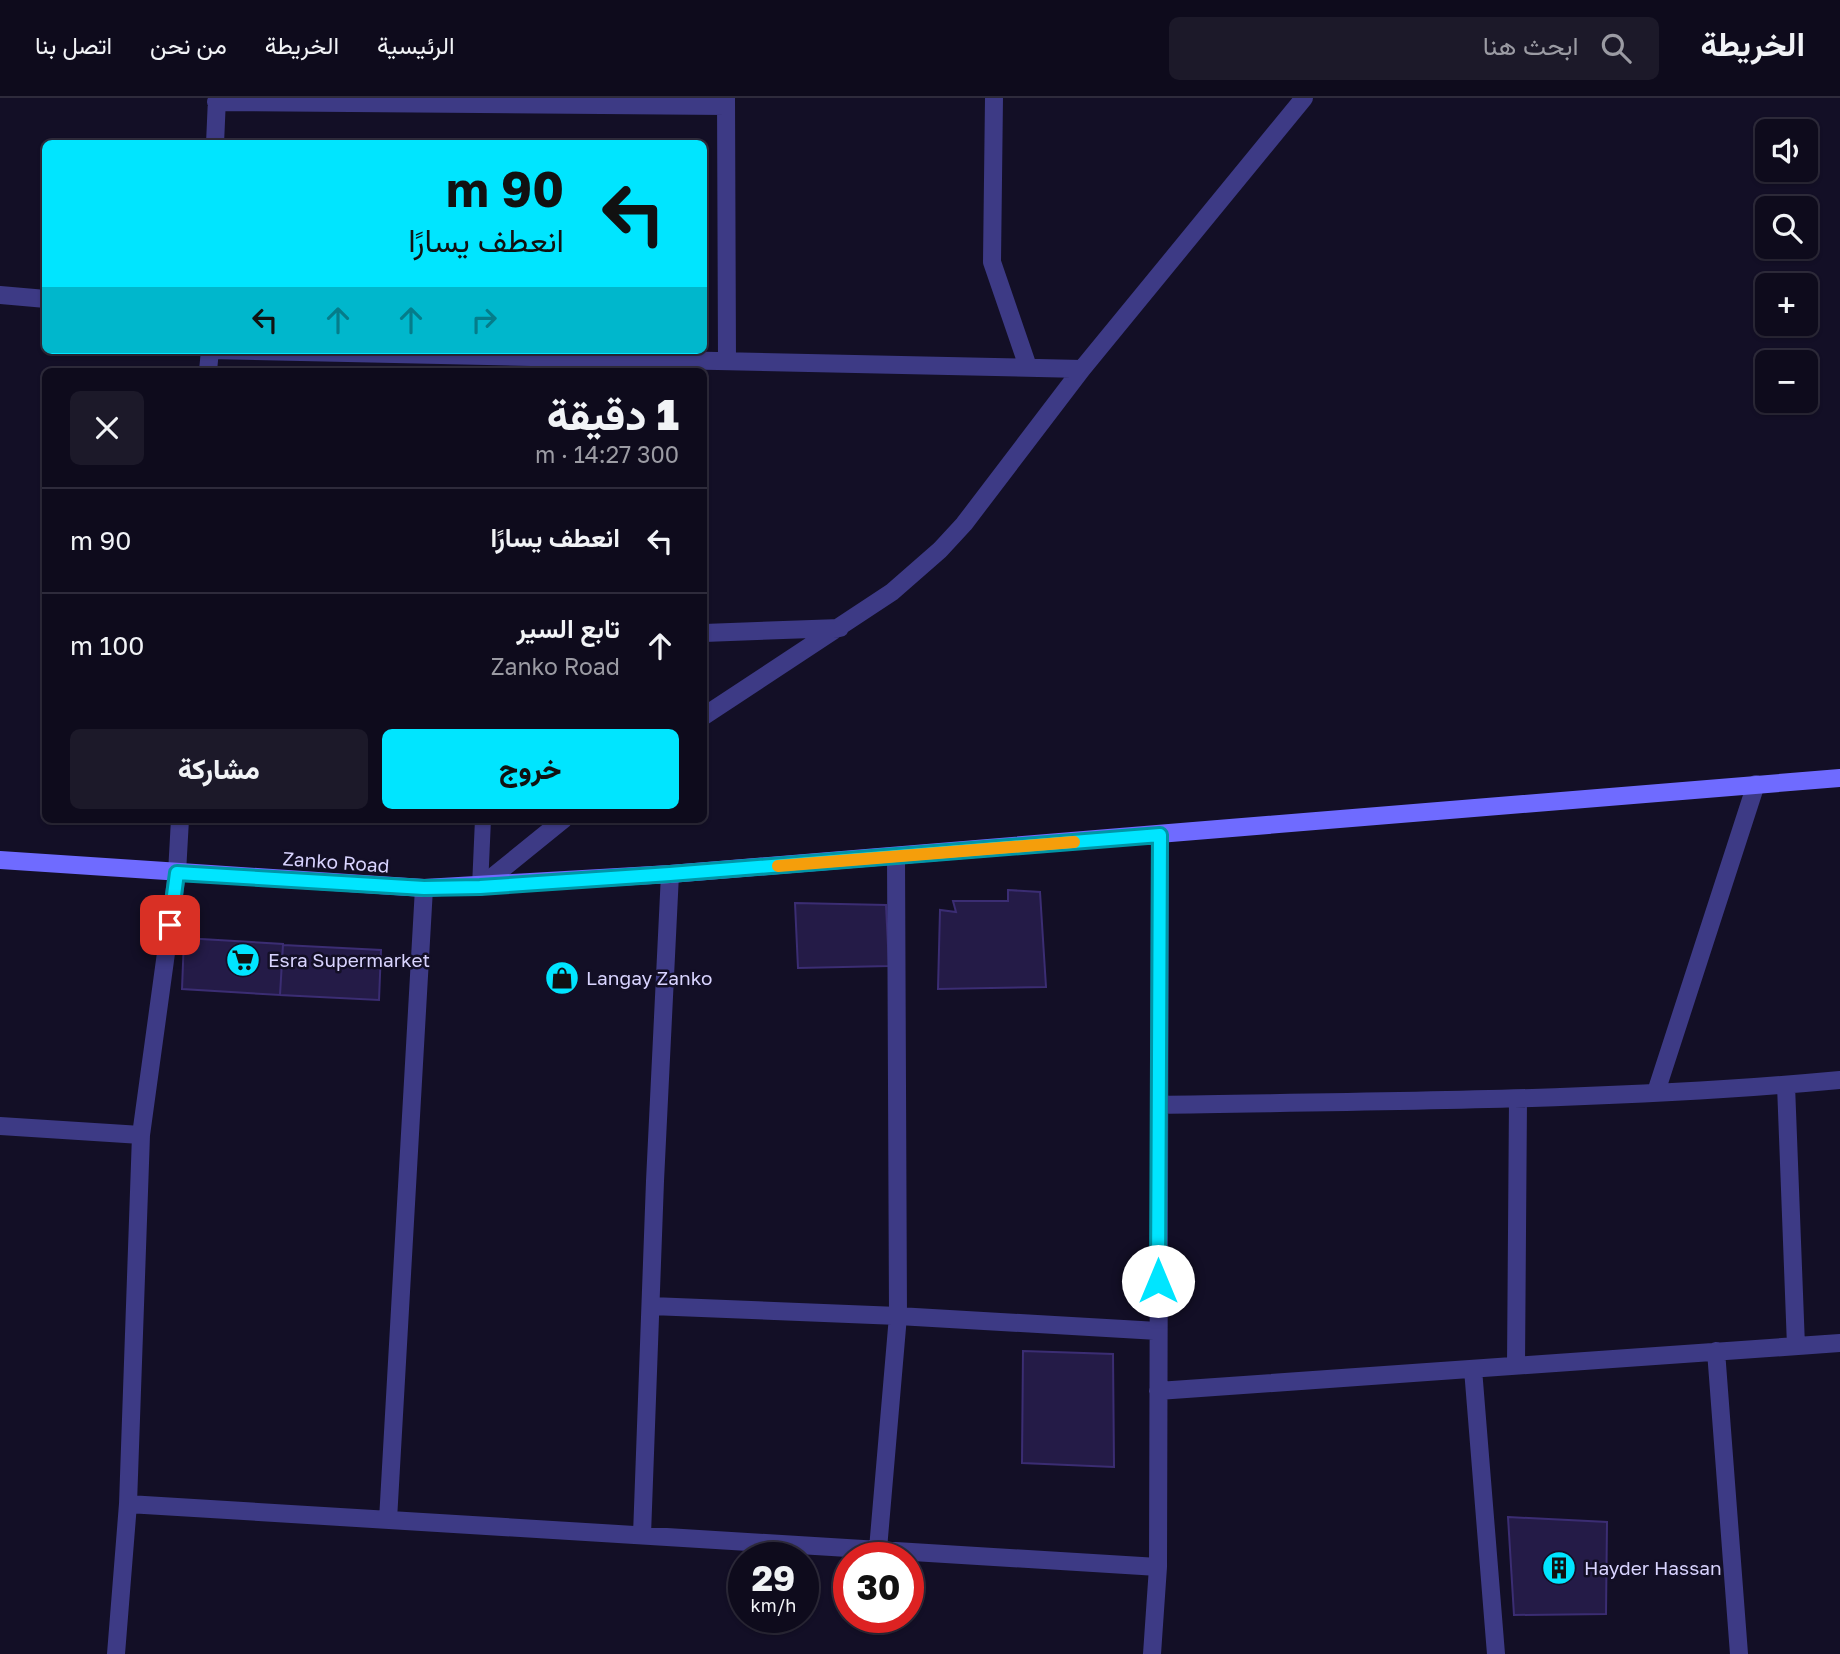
<!DOCTYPE html>
<html lang="ar">
<meta charset="utf-8">
<style>
body{margin:0;font-family:"Golos Text",Vazirmatn,sans-serif;background:#1c1929;color:#f1f3f6;direction:rtl;height:100vh;display:flex;flex-direction:column;font-size:26px;white-space:nowrap}
*{box-sizing:border-box;margin:0}
p{font-size:23px;color:#9b9ba3}
.icon{flex:none;width:38px;height:38px;fill:none;stroke:currentColor;stroke-width:2;stroke-linecap:round;stroke-linejoin:round}
.map{position:relative;flex:1;overflow:hidden;direction:ltr}
.side{position:absolute;left:42px;top:270px;width:665px;height:455px;display:flex;flex-direction:column;background:#0e0b1c;border-radius:10px;box-shadow:0 2px 5px #0004,0 0 0 2px #2e2b3b;direction:rtl}
.side>*{flex:none}
.banner{position:absolute;left:42px;top:42px;width:665px;height:214px;border-radius:10px;box-shadow:0 2px 5px #0004,0 0 0 2px #2e2b3b;direction:rtl;background:#00e5ff;color:#111;overflow:hidden}
.fabs{position:absolute;left:1755px;top:21px;display:grid;gap:14px}
.fabs a{display:grid;place-items:center;width:63px;height:63px;border-radius:10px;background:#0e0b1c;box-shadow:0 2px 5px #0004,0 0 0 2px #2e2b3b;font-size:35px}
.speed{position:absolute;left:728px;top:1444px;display:flex;gap:14px;font-size:35px;font-weight:700;text-align:center}
.speed>*{display:grid;place-content:center;width:91px;height:91px;border-radius:50%;background:#0e0b1c;box-shadow:0 2px 5px #0004,0 0 0 2px #2e2b3b;line-height:1}
.speed small{font-size:18px;font-weight:400}
.speed .limit{border:10px solid #d22;background:#fff;color:#111}
.pin{position:absolute;display:grid;place-items:center;width:60px;height:60px;color:#fff;margin:-30px;border-radius:14px;box-shadow:0 4px 10px #0006}
.me{position:absolute;width:77px;margin:-38px;rotate:0deg;stroke-linejoin:round;filter:drop-shadow(0 0 5px #0008)}
.turn{display:flex;align-items:center;gap:24px;height:147px;padding:0 28px;font-size:32px}
.turn .icon{width:91px;height:91px;stroke-width:2.5}
.turn b{display:block;font-size:49px;line-height:60px}
.lanes{display:flex;align-items:center;height:66px;padding:0 28px;background:#0003;justify-content:center;gap:35px;direction:ltr}
.lanes .off{opacity:.35}
.round{display:grid;place-items:center;flex:none;width:74px;height:74px;border-radius:10px;background:#1c1929}
.summary{display:flex;align-items:center;justify-content:space-between;height:119px;padding:0 28px}
h1{font-size:42px;font-weight:800;line-height:52px}
.cta{display:flex;gap:14px;margin-top:auto;padding:14px 28px}
.cta a{flex:1;height:80px;border-radius:10px;background:#00e5ff;color:#111;font-size:28px;font-weight:800;line-height:80px;text-align:center}
.cta a+a{background:#1c1929;color:#f1f3f6}
ul{padding:0;list-style:none}
li{display:flex;align-items:center;gap:21px;height:105px;padding:0 28px;border-top:2px solid #2e2b3b}
li div{flex:1}
li b{display:block;font-size:26px}
li em{font-style:normal}
header{display:flex;align-items:center;gap:42px;box-sizing:border-box;height:98px;padding:0 35px;background:#0e0b1c;border-bottom:2px solid #2e2b3b}
header strong{font-size:33px}
nav{display:flex;gap:38px;margin-inline-start:auto;font-size:24px}
.search{width:490px;height:63px;background:#1c1929;display:flex;align-items:center;gap:18px;box-sizing:border-box;padding:0 24px;border-radius:10px;color:#9b9ba3;font-size:26px}
.map>svg:first-child{display:block}
.building{fill:#241b47;stroke:#3b2d73;stroke-width:2}
.lines{fill:none;stroke-linecap:round;stroke-linejoin:round}
.lane{stroke:#3d3a85;stroke-width:16}
.street{stroke:#3d3a85;stroke-width:18}
.secondary{stroke:#6f6bff;stroke-width:18}
.route-casing{stroke:#0095a6;stroke-width:18}
.route{stroke:#00e5ff;stroke-width:12}
.slow{stroke:#f59e0b;stroke-width:12}
.labels{text-anchor:middle;stroke-width:5;stroke-linejoin:round;paint-order:stroke}
.street-label{font-size:19px;fill:#d9d4ff;stroke:#130f26}
.poi-label{font-size:19px;fill:#d9d4ff;stroke:#130f26;text-anchor:start}
</style>
<header>
<strong>الخريطة</strong>
<div class="search"><svg class="icon" aria-label="search" viewBox="0 0 24 24"><circle cx="10" cy="10" r="6"/><path d="M15 15l6 6"/></svg>ابحث هنا</div>
<nav><a>الرئيسية</a><a>الخريطة</a><a>من نحن</a><a>اتصل بنا</a></nav>
</header>
<div class="map">
<svg width="1840" height="1556" viewBox="0 0 1840 1556">
<rect width="100%" height="100%" fill="#130f26"/>
<path class="building" d="M 1008,792 L 1040,794 L 1046,889 L 938,891 L 940,812 L 956,814 L 953,803 L 1008,803 Z
M 795,805 L 886,807 L 889,868 L 798,870 Z
M 184,840 L 283,846 L 280,897 L 182,891 Z
M 283,847 L 381,852 L 379,902 L 280,897 Z
M 1023,1253 L 1113,1256 L 1114,1369 L 1022,1365 Z
M 1508,1419 L 1607,1424 L 1606,1516 L 1514,1517 Z"/>
<g class="lines">
<path class="lane" d="M 480,789 L 483,721"/>
<path class="street" d="M 726,0 L 727,263
M 994,0 L 992,164 L 1028,269
M 216,4 L 726,8
M 215,46 L 217,0
M 0,197 L 46,201
M 208,273 L 210,252 L 1082,271
M 704,535 L 840,530
M 704,618 L 892,494 L 940,452 L 964,426 L 1082,271 L 1304,0
M 480,789 L 564,721
M 1786,987 L 1796,1248
M 1656,994 L 1756,686
M 1159,1007 C 1386,1003 1614,1003 1840,982
M 0,1028 L 141,1037
M 651,1208 L 898,1218 L 1158,1233
M 1716,1253 L 1739,1556
M 1516,1267 L 1518,1001
M 1473,1271 L 1496,1556
M 1158,1293 L 1840,1245
M 128,1406 L 1158,1469
M 388,1422 L 424,790
M 642,1437 L 655,1083 L 670,776
M 878,1451 L 898,1218 L 896,758
M 116,1556 L 128,1406 L 141,1037 L 177,775 L 180,721
M 1152,1556 L 1158,1469 L 1160,737"/>
<path class="secondary" d="M 0,762 L 424,790 L 670,776 L 1840,680"/>
</g>
<g class="lines">
<g class="route-casing">
<path id="route" d="M 170,827 L 177,775 L 424,790 L 480,789 L 670,776 L 1160,737 L 1158,1183"/>
</g>
<use href="#route" class="route"/>
<path class="slow" d="M 778,768 L 1074,744"/>
</g>
<defs>
<g id="supermarket-disc" transform="scale(1.75)"><circle r="9.5" fill="#00e5ff" stroke="#130f26"/><path d="M-6-5.5h2.5l.6 2H6L4.5 2H-2.5L-4.4-4H-6ZM-1.5 3.2a1.3 1.3 0 1 0 .1 0ZM3 3.2a1.3 1.3 0 1 0 .1 0Z" fill="#111"/></g>
<g id="shop-disc" transform="scale(1.75)"><circle r="9.5" fill="#00e5ff" stroke="#130f26"/><path d="M-5-2.5h2.3a2.7 3.5 0 0 1 5.4 0H5L5.5 6h-11ZM-1.5-2.5h3a1.5 2.3 0 0 0-3 0Z" fill="#111"/></g>
<g id="building-disc" transform="scale(1.75)"><circle r="9.5" fill="#00e5ff" stroke="#130f26"/><path d="M-4-6H4V6H1V3H-1V6H-4ZM-2.5-4.3h1.7v1.8h-1.7ZM.8-4.3h1.7v1.8H.8ZM-2.5-1h1.7V.8h-1.7ZM.8-1h1.7V.8H.8Z" fill="#111"/></g>
</defs>
<g fill-rule="evenodd">
<use href="#supermarket-disc" x="243" y="862"/>
<use href="#shop-disc" x="562" y="880"/>
<use href="#building-disc" x="1559" y="1470"/>
</g>
<g class="labels">
<g class="street-label">
<text transform="translate(336 764) rotate(4)" y="7">Zanko Road</text>
</g>
<g class="poi-label">
<text x="268" y="869">Esra Supermarket</text>
<text x="586" y="887">Langay Zanko</text>
<text x="1584" y="1477">Hayder Hassan</text>
</g>
</g>
</svg>
<div class="fabs">
<a><svg class="icon" aria-label="sound" viewBox="0 0 24 24"><path d="M4 9h4l5-4v14l-5-4H4zM17 9q2 3 0 6"/></svg></a>
<a><svg class="icon" aria-label="search" viewBox="0 0 24 24"><circle cx="10" cy="10" r="6"/><path d="M15 15l6 6"/></svg></a>
<a>+</a>
<a>−</a>
</div>
<div class="speed"><div>29<small>km/h</small></div><div class="limit">30</div></div>
<div class="pin" style="left:170px;top:827px;background:#d93025"><svg class="icon" aria-label="arrive" viewBox="0 0 24 24"><path d="M6 21V4h12l-3 4 3 4H6"/></svg></div>
<svg class="me" style="left:1158px;top:1183px" viewBox="-20 -20 40 40"><circle r="19" fill="#fff"/><path d="M0-13L10 11 0 6-10 11z" fill="#00e5ff"/></svg>
<div class="banner">
<div class="turn"><svg class="icon" aria-label="left" viewBox="0 0 24 24"><path d="M17 20v-9H6M10 6l-5 5 5 5"/></svg><div><b>90 m</b>انعطف يسارًا</div></div>
<div class="lanes"><svg class="icon" aria-label="left" viewBox="0 0 24 24"><path d="M17 20v-9H6M10 6l-5 5 5 5"/></svg><svg class="icon off" aria-label="ahead" viewBox="0 0 24 24"><path d="M12 20V5M6 11l6-6 6 6"/></svg><svg class="icon off" aria-label="ahead" viewBox="0 0 24 24"><path d="M12 20V5M6 11l6-6 6 6"/></svg><svg class="icon off" aria-label="right" viewBox="0 0 24 24"><path d="M7 20v-9h11M14 6l5 5-5 5"/></svg></div>
</div>
<section class="side">
<div class="summary"><div><h1>1 دقيقة</h1><p>300 m · 14:27</p></div><a class="round"><svg class="icon" aria-label="close" viewBox="0 0 24 24"><path d="M6 6l12 12M18 6L6 18"/></svg></a></div>
<ul>
<li><svg class="icon" aria-label="left" viewBox="0 0 24 24"><path d="M17 20v-9H6M10 6l-5 5 5 5"/></svg><div><b>انعطف يسارًا</b></div><em>90 m</em></li>
<li><svg class="icon" aria-label="ahead" viewBox="0 0 24 24"><path d="M12 20V5M6 11l6-6 6 6"/></svg><div><b>تابع السير</b><p>Zanko Road</p></div><em>100 m</em></li>
</ul>
<div class="cta"><a>خروج</a><a>مشاركة</a></div>
</section>
</div>
